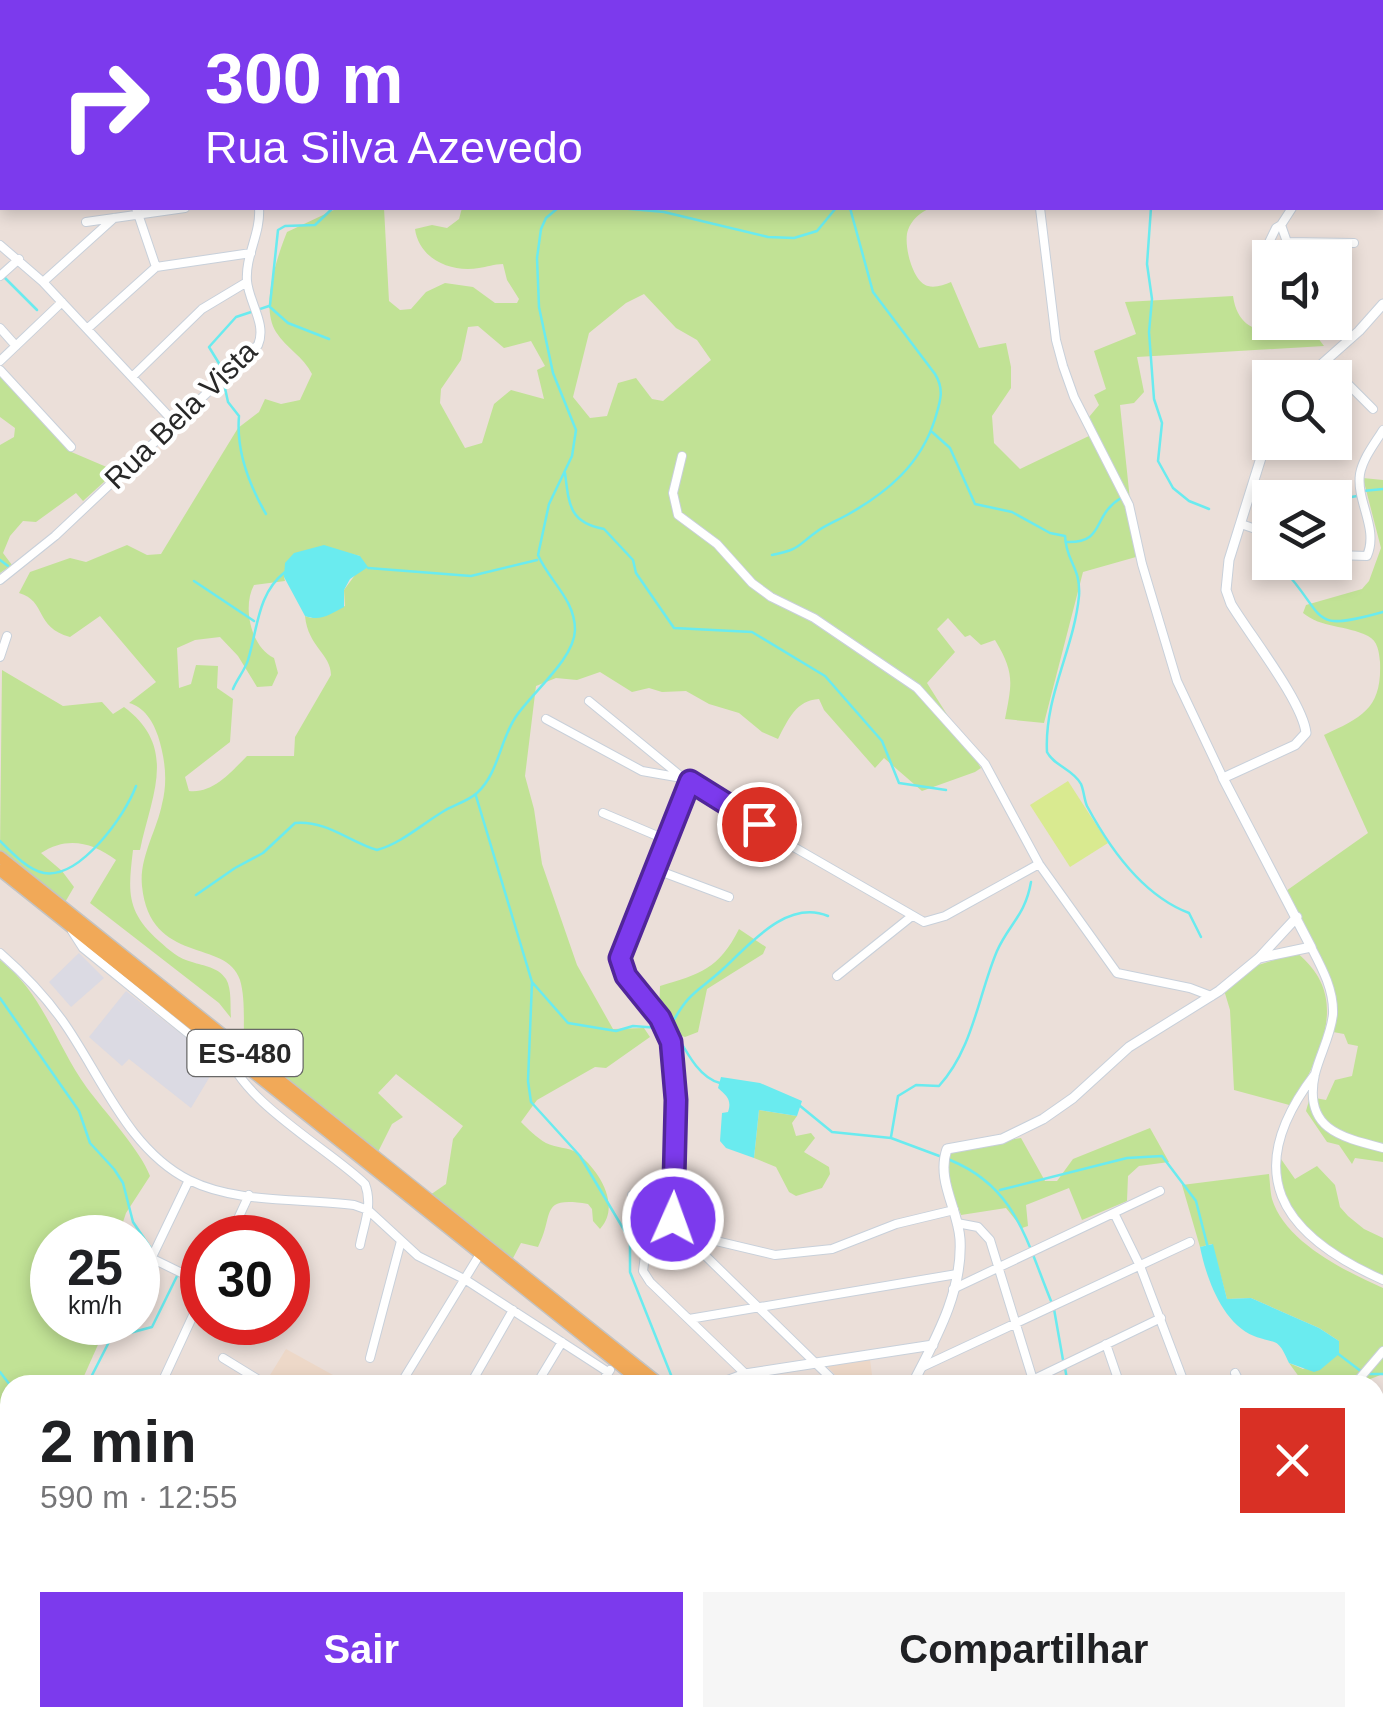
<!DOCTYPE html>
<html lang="pt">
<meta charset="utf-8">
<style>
body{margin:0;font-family:Helvetica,sans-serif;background:#f6f6f6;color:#202124;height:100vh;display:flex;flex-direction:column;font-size:38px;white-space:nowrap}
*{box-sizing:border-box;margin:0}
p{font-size:32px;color:#757577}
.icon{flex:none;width:55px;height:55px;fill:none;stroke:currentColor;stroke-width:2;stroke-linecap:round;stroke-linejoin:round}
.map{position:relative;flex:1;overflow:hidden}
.details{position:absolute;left:0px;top:1375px;width:1385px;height:352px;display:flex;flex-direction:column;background:#fff;border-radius:30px 30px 0 0;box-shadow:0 5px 15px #0003}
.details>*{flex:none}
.guide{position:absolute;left:0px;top:0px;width:1385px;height:210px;box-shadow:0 5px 15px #0003;background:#7c3aed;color:#fff;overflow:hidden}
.buttons{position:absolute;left:1252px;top:240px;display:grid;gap:20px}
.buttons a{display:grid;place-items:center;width:100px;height:100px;border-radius:0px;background:#fff;box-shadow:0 5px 15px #0003;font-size:50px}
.speed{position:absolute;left:30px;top:1215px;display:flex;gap:20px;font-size:50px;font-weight:700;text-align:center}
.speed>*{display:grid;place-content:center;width:130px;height:130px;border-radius:50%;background:#fff;box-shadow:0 5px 15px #0003;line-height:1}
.speed small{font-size:25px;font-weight:400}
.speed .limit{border:15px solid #d22;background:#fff;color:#111}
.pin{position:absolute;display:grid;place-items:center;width:85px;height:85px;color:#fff;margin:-42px;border:5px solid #fff;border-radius:50%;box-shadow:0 2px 10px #0007}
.me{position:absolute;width:110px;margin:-55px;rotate:2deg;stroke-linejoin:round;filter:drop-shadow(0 0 8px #0008)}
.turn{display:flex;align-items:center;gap:35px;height:210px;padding:0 40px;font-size:45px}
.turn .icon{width:130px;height:130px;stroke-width:2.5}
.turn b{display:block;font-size:70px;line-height:85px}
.round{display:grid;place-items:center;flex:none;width:105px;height:105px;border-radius:0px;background:#f6f6f6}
.overview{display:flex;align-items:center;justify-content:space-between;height:170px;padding:0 40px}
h1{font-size:60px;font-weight:700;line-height:75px}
.action{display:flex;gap:20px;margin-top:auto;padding:20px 40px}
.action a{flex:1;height:115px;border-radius:0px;background:#7c3aed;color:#fff;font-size:40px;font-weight:700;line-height:115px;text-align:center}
.action a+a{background:#f6f6f6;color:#202124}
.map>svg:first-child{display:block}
.industrial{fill:#dbdae3}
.education{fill:#edd8c8}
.green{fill:#c1e295;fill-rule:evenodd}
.pitch{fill:#d9ea90}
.water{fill:#6aebef}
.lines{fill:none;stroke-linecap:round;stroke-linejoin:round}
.stream{stroke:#6aebef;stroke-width:2.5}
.minor-casing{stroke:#c8d0da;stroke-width:10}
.tertiary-casing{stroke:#c8d0da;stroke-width:11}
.primary-casing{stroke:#c3c3c3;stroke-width:14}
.minor{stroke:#fff;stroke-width:8}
.tertiary{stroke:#fff;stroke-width:9}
.primary{stroke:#f1a958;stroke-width:11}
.route-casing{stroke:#51269a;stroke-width:25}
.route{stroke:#7c3aed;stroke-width:18}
.labels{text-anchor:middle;stroke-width:9;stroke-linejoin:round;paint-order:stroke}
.shield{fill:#fff;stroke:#686868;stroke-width:2.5}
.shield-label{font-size:28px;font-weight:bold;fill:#282828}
.street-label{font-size:30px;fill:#282828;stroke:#fff}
</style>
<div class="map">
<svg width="1383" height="1727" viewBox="0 0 1383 1727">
<rect width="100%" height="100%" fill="#ebdfd9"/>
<path class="industrial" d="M 79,953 L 104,978 L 71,1007 L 49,982 Z
M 126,991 L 218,1063 L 191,1108 L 129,1059 L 122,1066 L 89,1037 Z"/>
<path class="education" d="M 286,1349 L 342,1380 L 339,1385 L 276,1385 L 267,1380 Z
M 870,1359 L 872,1375 L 862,1385 L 845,1385 L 827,1366 Z"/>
<path class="green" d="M 307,0 L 960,0 L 307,2 Z
M 338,208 L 384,208 L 389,301 L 400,310 L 411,309 L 426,292 L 445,283 L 473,287 L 495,303 L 517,303 L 519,299 L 507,280 L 503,264 C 494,264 487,267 479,268 C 451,273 419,259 415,229 L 432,225 L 447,228 L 459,219 L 462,208 L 930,208 C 920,213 912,219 908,230 C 903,243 912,282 928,286 C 935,288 944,285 951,282 L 979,348 L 1006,343 L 1011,367 L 1011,388 L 992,416 L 994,443 L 1020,469 L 1091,435 L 1089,417 L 1099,405 L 1094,395 L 1106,389 L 1094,351 L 1136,334 L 1125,302 L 1233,296 C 1240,343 1280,329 1315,334 L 1324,346 L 1137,357 L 1144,392 L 1134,403 L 1120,405 L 1136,557 L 1083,572 L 1044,723 L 1005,719 C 1012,683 1015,673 995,640 L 981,645 L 970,635 L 965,637 L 948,618 L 937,629 L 955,652 L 927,683 L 981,768 L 975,772 L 922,791 L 884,758 L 875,768 L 824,710 L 819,699 C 796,700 788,720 778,739 L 762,732 L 739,713 L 709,704 L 686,691 L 662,692 L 649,688 L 632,692 L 600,672 L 577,680 L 556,678 L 536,686 L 525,776 L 534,809 L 542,864 L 577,965 L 613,1029 L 644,1028 L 650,1037 L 606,1068 L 595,1067 L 537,1100 L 521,1122 C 528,1129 537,1138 546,1143 C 555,1148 569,1147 577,1153 C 598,1169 622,1205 600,1229 L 593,1221 L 592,1209 L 588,1204 C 538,1196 555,1214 538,1247 L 521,1243 L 512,1260 L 430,1195 L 446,1184 L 453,1139 L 463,1126 L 396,1074 L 378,1093 L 403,1117 L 392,1124 L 377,1154 L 244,1049 C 243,1028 246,1000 240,980 C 227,938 150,966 142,886 C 139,858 157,830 162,804 C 168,781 165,758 158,736 C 153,721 144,707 129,703 L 156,682 L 100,616 L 70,637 C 34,627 47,601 19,593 L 30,572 L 70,558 L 86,562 L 127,545 L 147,555 L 161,554 L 238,428 L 259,412 L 265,399 L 281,404 L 300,400 L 312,374 C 303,356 287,349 276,332 C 260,307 277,257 287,232 ZM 644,294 L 676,328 L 697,340 L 711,360 L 663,401 L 652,399 L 636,378 L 618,383 L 607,416 L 590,418 L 573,397 L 589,333 L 626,303 ZM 478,326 L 504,348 L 531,341 L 545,366 L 537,370 L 544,399 L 511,390 L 494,404 L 482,443 L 465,448 L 440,403 L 441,389 L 461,360 L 468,327 ZM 347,553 L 360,556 L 355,575 L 344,590 L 345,606 L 311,618 L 305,616 C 308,647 331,654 331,675 L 295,737 L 294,756 L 247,756 C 232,771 213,794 189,791 L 185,777 L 230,742 L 233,699 L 217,688 L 218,666 L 196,665 L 191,684 L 179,688 L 177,648 L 195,640 L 220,637 L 238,656 L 257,687 L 272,686 L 278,673 L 274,658 C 251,647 242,607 254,585 L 285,581 L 284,577 Z
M 0,376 L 69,451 L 116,471 L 83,501 L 76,493 L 36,522 L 23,521 L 10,536 L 3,553 L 12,565 L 0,573 L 0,445 L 14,437 L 15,428 L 0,417 Z
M 1363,478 L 1383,480 L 1383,1162 L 1355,1158 L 1352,1164 L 1339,1145 L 1327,1142 L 1306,1111 L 1310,1097 L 1326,1100 L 1335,1080 L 1352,1076 L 1358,1046 L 1348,1044 L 1344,1034 L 1333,1032 L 1333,992 L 1286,891 L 1368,833 L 1324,735 C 1363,717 1382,708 1380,662 C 1379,652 1378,641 1368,636 C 1346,625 1321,628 1303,613 L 1306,605 L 1362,589 L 1369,581 L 1381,548 Z
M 2,670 L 63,706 L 102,702 L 113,714 L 124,707 C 179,748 151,796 140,850 L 133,850 C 128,892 126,911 159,941 C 169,950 179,959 192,962 C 204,966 218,967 226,979 C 232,989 230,1006 231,1018 L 219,1003 L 90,903 L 116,860 C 92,842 67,836 41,853 L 62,871 L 74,887 L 64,904 L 0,852 Z
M 739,929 L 766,947 L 763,954 L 707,989 L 698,1032 L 685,1037 L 669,1031 L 659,1015 L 660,986 C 700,974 719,969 739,929 Z
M 1297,953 C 1353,998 1318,1056 1293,1106 L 1234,1090 L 1230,1010 L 1224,990 L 1255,966 Z
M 0,960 C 43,993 56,1045 87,1088 C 104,1111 141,1151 150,1176 L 126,1213 L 118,1237 L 52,1238 L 52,1322 L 93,1323 L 105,1329 L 80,1385 L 10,1385 L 10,1718 L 128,1718 L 137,1727 L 0,1727 Z
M 759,1110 L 797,1116 L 792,1123 L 796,1136 L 811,1133 L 815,1138 L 804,1152 L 829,1167 L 830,1174 L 822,1188 L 796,1196 L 789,1192 L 776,1167 L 754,1158 Z
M 1150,1128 L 1169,1162 L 1139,1166 L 1128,1176 L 1127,1201 L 1082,1220 L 1069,1188 L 1026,1205 L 1028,1226 L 1022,1228 L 1006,1208 L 961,1215 L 947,1179 L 948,1149 L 1021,1138 L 1045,1181 L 1057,1181 L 1073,1159 Z
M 1281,1159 L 1295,1179 L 1317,1166 L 1335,1185 L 1340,1207 L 1348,1216 L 1364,1229 L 1383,1238 L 1383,1276 C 1335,1256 1275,1217 1281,1159 Z
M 1269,1174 C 1270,1182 1270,1191 1272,1199 C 1285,1242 1345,1271 1383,1288 L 1383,1374 L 1355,1385 L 1305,1385 L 1289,1363 L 1303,1369 L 1339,1354 L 1339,1341 L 1319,1328 L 1251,1298 L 1227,1299 L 1212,1244 L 1200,1247 L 1182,1185 Z"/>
<path class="pitch" d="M 1068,781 L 1108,843 L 1070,867 L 1030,805 Z"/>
<path class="water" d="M 324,545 L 360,556 L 368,567 L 350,579 L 344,590 L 344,607 C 330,614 321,622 305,616 L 284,577 L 285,563 L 294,553 Z
M 721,1077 L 760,1083 L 802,1101 L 797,1116 L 759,1110 L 754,1158 L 726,1148 L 720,1141 L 722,1113 L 728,1112 C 732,1100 727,1096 718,1088 Z
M 1213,1244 L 1227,1299 L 1251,1298 L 1319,1328 L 1339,1341 L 1339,1354 L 1320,1370 L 1314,1372 L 1289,1363 C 1277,1336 1277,1345 1254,1336 C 1222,1323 1206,1277 1200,1247 Z"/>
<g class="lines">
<path class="stream" d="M 336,0 L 337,2
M 879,0 L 879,2
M 468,2 L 471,0
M 1382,104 L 1383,104
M 619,208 L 664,212 L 768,237 L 794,238 L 817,231 L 836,208
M 1151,208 L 1147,264 L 1152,299 L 1149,332 L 1154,399 L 1162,423 L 1158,461 L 1173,488 L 1189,501 L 1209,509
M 3,276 L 37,310
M 270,305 L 278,230 L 285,226 L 315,225 L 333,208
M 270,307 L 288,323 L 329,339
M 931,431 L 950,448 L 975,504 L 1012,512 L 1050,533 L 1065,536 C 1066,562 1081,567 1079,596 C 1074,649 1044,697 1047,752 C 1054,766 1073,769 1081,784 C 1084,791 1084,799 1087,806 C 1110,849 1144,896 1189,913 L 1201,937
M 565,473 C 569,506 570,523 604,529 L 633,560 L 636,573 L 674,628 L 752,632 L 825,676 L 882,741 L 899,783 L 946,790
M 1363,491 L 1383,489
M 1335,500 L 1357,496
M 266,514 C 248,483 236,451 239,416 L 228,402 L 220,365 L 209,347 L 236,317 L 269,306
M 1067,542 C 1106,543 1091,516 1121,498
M 772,555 C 802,549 797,545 819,530 C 828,524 838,520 847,515 C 888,492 921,464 935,419 C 940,402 945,390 935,374 L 873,292 L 850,208
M 0,560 L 8,566
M 368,568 L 471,576 L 537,560
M 1284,570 C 1328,618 1308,633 1383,612
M 194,581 L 254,621
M 233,689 C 237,679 245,670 248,660 C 258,628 257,594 285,572
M 476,796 L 532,982 L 528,1081 L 531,1102 L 580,1156 L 630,1240 L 630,1272 L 675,1385
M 0,841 C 11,852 28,870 44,873 C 80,879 125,816 136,786
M 196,895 L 235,868 L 263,853 L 295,823 C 326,820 350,842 377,850 C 402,843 422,824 444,811 C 454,805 468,801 477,793 C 498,774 500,741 515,718 C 531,693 574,660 575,630 C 575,599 549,581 538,555 L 549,504 L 572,456 L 576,430 L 553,373 L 539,307 L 537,258 L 541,229 L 546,218 L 558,208
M 532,982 L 568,1023 L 616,1031 L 633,1026 L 659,1028
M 0,998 L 79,1111 L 90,1143 L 114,1169 L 123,1183 L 133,1222 L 152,1250
M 671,1025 C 683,1044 696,1077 720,1083
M 671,1025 C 690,990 697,993 723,969 C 750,944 787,899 828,916
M 799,1105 L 832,1132 L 891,1138 L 942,1157
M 891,1137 L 898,1096 L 916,1085 L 939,1086 C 973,1049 978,996 997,951 C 1009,924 1025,916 1031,882
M 950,1160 C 1016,1187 1026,1240 1051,1301
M 1000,1190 L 1127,1158 L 1162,1156 L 1196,1201 L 1208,1248
M 1054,1309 L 1063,1360
M 1337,1353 L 1362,1372
M 1065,1368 L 1068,1385
M 0,1372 L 10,1385
M 1370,1374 L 1383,1374
M 87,1385 L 111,1338 L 152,1327 L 178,1274
M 0,1480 L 10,1465
M 1137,1718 L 1139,1727"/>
<g class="minor-casing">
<path id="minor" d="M 224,0 L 224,2
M 303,0 L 303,2
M 713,0 L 713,2
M 1057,0 L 1070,2
M 1191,0 L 1195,1
M 9,2 L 10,0
M 591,2 L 605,0
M 994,2 L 995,0
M 1046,2 L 1046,0
M 1152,2 L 1153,0
M 0,33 L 2,33
M 0,100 L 2,99
M 1382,125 L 1383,124
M 0,167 L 2,167
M 0,185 L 2,187
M 1382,192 L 1383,192
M 136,208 L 156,267
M 1040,208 L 1056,340 L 1063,366 L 1074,397 L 1129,505 L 1142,564 L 1177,681 L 1223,778
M 86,222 L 185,208
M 1281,225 L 1287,242 L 1354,243
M 0,245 L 43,282 L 175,423
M 1260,261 L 1276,228 L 1281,225 L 1292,208
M 0,276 L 19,259
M 43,282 L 114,218
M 0,328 L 16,346
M 87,329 L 156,267 L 251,253
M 0,361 L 62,302
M 1326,362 L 1373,409
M 0,370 L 71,447
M 132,377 L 202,309 L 247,282
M 682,456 L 673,493 L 678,515 L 717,544 L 752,583 L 771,597 L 814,618 L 917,688 L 985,764 L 1039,864 L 1117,973 L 1190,988 L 1211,996
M 1241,524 L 1270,534
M 1335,555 L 1367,556 C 1379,528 1356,502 1360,474 C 1363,458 1375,443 1383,430
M 0,580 L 55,536 L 258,345 C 267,324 249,303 247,281 C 245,256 261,233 259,208
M 0,657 L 7,636
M 589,701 L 683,778 L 708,790 L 792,846 L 924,922 L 945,916 L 1039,864
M 546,719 L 642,771 L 682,778
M 690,781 L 620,958 C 626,991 663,1010 671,1043 C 686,1101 670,1164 674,1222 L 680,1231 L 838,1385
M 603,813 L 667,840
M 657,870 L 729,897
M 72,931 L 83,948 L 231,1068
M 1311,947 C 1322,968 1334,990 1333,1014 C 1331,1035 1320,1054 1315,1074 C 1303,1128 1339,1137 1383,1148
M 0,953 C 23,973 44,995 62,1020 C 100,1073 127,1149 189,1180 C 237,1204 302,1198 354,1205 L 368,1210 L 418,1256 L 466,1280 L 608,1372
M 837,976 L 912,916
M 228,1053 C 240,1100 330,1150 365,1184 C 373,1205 364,1224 360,1245
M 1315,1074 C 1240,1172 1279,1234 1383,1280
M 632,1195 L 640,1223 L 775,1255 L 832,1249 L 896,1224 L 954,1210
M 1114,1213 L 1140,1266 L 1185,1385
M 957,1223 L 978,1227 L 990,1240 L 1033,1380
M 229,1238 L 249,1195
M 638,1243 L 645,1256 L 643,1271 L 650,1282 L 757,1385
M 151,1258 L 202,1283
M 138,1286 L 189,1180
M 953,1289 L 1160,1191
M 689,1319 L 957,1274
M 1106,1344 L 1120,1385
M 223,1358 L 267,1385
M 370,1358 L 401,1241
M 922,1367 L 1190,1242
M 1235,1373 L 1241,1385
M 164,1385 L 164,1378 L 202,1296
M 400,1385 L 480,1254
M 470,1385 L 513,1310
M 536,1385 L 562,1342
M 600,1385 L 610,1370
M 1022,1385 L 1161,1318
M 1354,1385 L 1383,1351
M 1375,1424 L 1383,1441
M 1375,1528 L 1383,1526
M 1375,1574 L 1383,1597
M 1375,1697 L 1383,1694
M 137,1718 L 144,1727
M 352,1718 L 360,1727
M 458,1718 L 468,1727
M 676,1718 L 686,1727
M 760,1718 L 769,1727
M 974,1718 L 976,1727
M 1027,1718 L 1029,1727
M 1175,1718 L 1179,1727
M 1238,1718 L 1242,1727
M 1369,1718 L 1372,1727
M 194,1727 L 199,1718
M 270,1727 L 276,1718
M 372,1727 L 383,1718
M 446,1727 L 455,1718
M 519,1727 L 528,1718
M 707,1727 L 717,1718
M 831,1727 L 873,1718
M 1289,1727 L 1316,1718"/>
</g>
<g class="tertiary-casing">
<path id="tertiary" d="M 1306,378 L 1359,331 L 1383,304
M 1259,958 L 1311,947 L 1223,778 L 1295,745 L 1306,733 C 1303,702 1249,634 1231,604 L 1226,590 L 1229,560 L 1270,429
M 716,1385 L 745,1374 L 933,1345
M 912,1385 C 935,1340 963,1292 960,1239 C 958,1209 936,1180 947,1149 L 1002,1139 L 1043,1119 L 1073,1098 L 1129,1047 L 1219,991 L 1259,958 L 1297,917
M 606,1727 L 616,1718"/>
</g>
<g class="primary-casing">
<path id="primary" d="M 0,857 L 661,1385
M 0,870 L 645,1385
M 918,1718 L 920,1727
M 927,1718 L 929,1727"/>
</g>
<use href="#minor" class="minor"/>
<use href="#tertiary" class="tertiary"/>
<use href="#primary" class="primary"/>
</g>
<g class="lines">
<g class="route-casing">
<path id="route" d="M 673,1219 L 676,1100 L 671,1042 L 660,1018 L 626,976 L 620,958 L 690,781 L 759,824"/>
</g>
<use href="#route" class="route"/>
</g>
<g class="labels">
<rect class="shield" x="187.5" y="1030" width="115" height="46" rx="8"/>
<g class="shield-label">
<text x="245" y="1063">ES-480</text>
</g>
<g class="street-label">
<text transform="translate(181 415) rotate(-44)" y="10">Rua Bela Vista</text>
</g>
</g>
</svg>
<div class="buttons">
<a><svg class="icon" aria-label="sound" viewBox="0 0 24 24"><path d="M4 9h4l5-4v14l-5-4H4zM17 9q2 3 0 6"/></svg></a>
<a><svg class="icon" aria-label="search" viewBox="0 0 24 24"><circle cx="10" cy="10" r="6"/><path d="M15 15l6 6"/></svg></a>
<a><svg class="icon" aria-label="layers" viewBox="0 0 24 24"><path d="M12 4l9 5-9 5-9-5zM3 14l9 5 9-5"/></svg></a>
</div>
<div class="speed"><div>25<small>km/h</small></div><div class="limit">30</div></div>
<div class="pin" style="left:759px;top:824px;background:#d93025"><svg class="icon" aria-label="arrive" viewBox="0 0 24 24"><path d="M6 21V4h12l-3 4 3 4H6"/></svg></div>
<svg class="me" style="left:673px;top:1219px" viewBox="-20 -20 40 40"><circle r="17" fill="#7c3aed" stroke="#fff" stroke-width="3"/><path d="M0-11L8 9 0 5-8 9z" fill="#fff"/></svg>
<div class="guide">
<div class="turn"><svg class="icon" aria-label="right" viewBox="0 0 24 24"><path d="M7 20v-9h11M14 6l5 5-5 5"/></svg><div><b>300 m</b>Rua Silva Azevedo</div></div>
</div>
<section class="details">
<div class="overview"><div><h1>2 min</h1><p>590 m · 12:55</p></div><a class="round" style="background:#d93025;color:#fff"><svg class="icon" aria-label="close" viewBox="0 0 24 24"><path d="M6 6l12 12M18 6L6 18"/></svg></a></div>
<div class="action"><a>Sair</a><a>Compartilhar</a></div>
</section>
</div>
